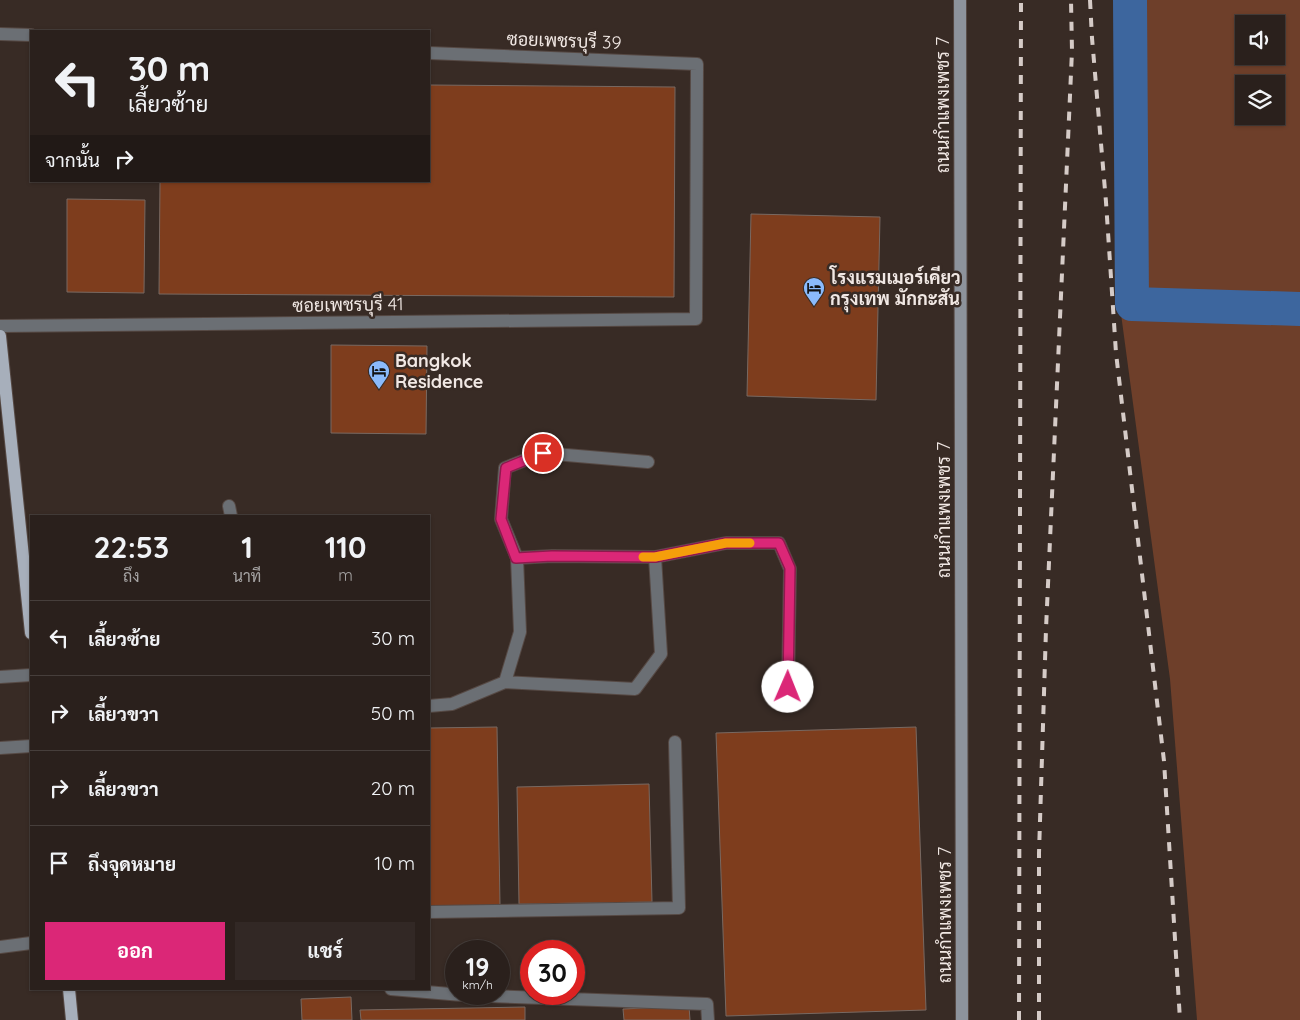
<!DOCTYPE html>
<html lang="th">
<meta charset="utf-8">
<style>
body{margin:0;font-family:Quicksand,Sarabun,sans-serif;background:#322825;color:#f1f3f6;height:100vh;display:flex;flex-direction:column;font-size:19px;white-space:nowrap}
*{box-sizing:border-box;margin:0}
p{font-size:16px;color:#a5a3a3}
.icon{flex:none;width:28px;height:28px;fill:none;stroke:currentColor;stroke-width:2;stroke-linecap:round;stroke-linejoin:round}
.map{position:relative;flex:1;overflow:hidden}
.panel{position:absolute;left:30px;top:515px;width:400px;height:475px;display:flex;flex-direction:column;background:#2a201c;border-radius:0px;box-shadow:0 1px 4px #0004,0 0 0 1px #463e3b}
.panel>*{flex:none}
.banner{position:absolute;left:30px;top:30px;width:400px;height:152px;border-radius:0px;box-shadow:0 1px 4px #0004,0 0 0 1px #463e3b;background:#2a201c;color:#f1f3f6;overflow:hidden}
.tools{position:absolute;left:1235px;top:15px;display:grid;gap:10px}
.tools a{display:grid;place-items:center;width:50px;height:50px;border-radius:0px;background:#2a201c;box-shadow:0 1px 4px #0004,0 0 0 1px #463e3b;font-size:25px}
.speed{position:absolute;left:445px;top:940px;display:flex;gap:10px;font-size:25px;font-weight:700;text-align:center}
.speed>*{display:grid;place-content:center;width:65px;height:65px;border-radius:50%;background:#2a201c;box-shadow:0 1px 4px #0004,0 0 0 1px #463e3b;line-height:1}
.speed small{font-size:12px;font-weight:400}
.speed .limit{border:8px solid #d22;background:#fff;color:#111}
.pin{position:absolute;display:grid;place-items:center;width:42px;height:42px;color:#fff;margin:-21px;border:2px solid #fff;border-radius:50%;box-shadow:0 1px 5px #0007}
.me{position:absolute;width:55px;margin:-28px;rotate:1deg;stroke-linejoin:round;filter:drop-shadow(0 0 4px #0008)}
.turn{display:flex;align-items:center;gap:18px;height:105px;padding:0 15px;font-size:22px}
.turn .icon{width:65px;height:65px;stroke-width:2.5}
.turn b{display:block;font-size:35px;line-height:42px}
.then{display:flex;align-items:center;height:48px;padding:0 15px;background:#0003;gap:10px;font-size:19px}
.eta{display:flex;justify-content:space-evenly;align-items:center;height:85px;text-align:center}
.eta b{font-size:30px;font-weight:700;line-height:35px}
.action{display:flex;gap:10px;margin-top:auto;padding:10px 15px}
.action a{flex:1;height:58px;border-radius:0px;background:#db2777;color:#fff;font-size:20px;font-weight:700;line-height:58px;text-align:center}
.action a+a{background:#322825;color:#f1f3f6}
ul{padding:0;list-style:none}
li{display:flex;align-items:center;gap:15px;height:75px;padding:0 15px;border-top:1px solid #463e3b}
li div{flex:1}
li b{display:block;font-size:19px}
li em{font-style:normal}
.map>svg:first-child{display:block}
.green{fill:#6e3f2a;fill-rule:evenodd}
.lines{fill:none;stroke-linecap:round;stroke-linejoin:round}
.canal{stroke:#3d669e;stroke-width:34}
.building{fill:#7e3d1d;stroke:#786962}
.lane-casing{stroke:#564944;stroke-width:14}
.street-casing{stroke:#564944;stroke-width:14}
.secondary-casing{stroke:#564944;stroke-width:14}
.primary-casing{stroke:#564944;stroke-width:14}
.lane{stroke:#6b6f74;stroke-width:12}
.street{stroke:#6b6f74;stroke-width:12}
.secondary{stroke:#8d939c;stroke-width:12}
.primary{stroke:#a7afbb;stroke-width:12}
.rail{stroke:#d5cbc7;stroke-width:4;stroke-dasharray:9 9;stroke-linecap:butt}
.route-casing{stroke:#8e194d;stroke-width:12}
.route{stroke:#db2777;stroke-width:9}
.slow{stroke:#f59e0b;stroke-width:9}
.labels{text-anchor:middle;stroke-width:5;stroke-linejoin:round;paint-order:stroke}
.street-label{font-size:18px;fill:#f1e8e4;stroke:#382b25}
.poi-label{font-size:18px;font-weight:bold;fill:#f1e8e4;stroke:#382b25;text-anchor:start}
</style>
<div class="map">
<svg width="1300" height="1020" viewBox="0 0 1300 1020">
<rect width="100%" height="100%" fill="#382b25"/>
<path class="green" d="M 1117,0 L 1300,0 L 1300,1020 L 1197,1020 L 1170,679 L 1119,299 ZM 1244,24 L 1276,24 L 1276,56 L 1244,56 ZM 1244,84 L 1276,84 L 1276,116 L 1244,116 Z"/>
<g class="lines">
<path class="canal" d="M 1130,0 L 1132,304 L 1300,309"/>
</g>
<path class="building" d="M 429,85 L 675,87 L 674,297 L 159,294 L 160,181 L 429,181 Z
M 67,199 L 145,200 L 144,293 L 67,292 Z
M 751,214 L 880,217 L 876,400 L 747,396 Z
M 331,345 L 427,346 L 426,434 L 331,433 Z
M 497,727 L 500,905 L 429,907 L 429,728 Z
M 916,727 L 926,1010 L 726,1016 L 716,733 Z
M 649,784 L 652,902 L 519,904 L 517,787 Z
M 351,997 L 352,1020 L 302,1020 L 301,999 Z
M 689,1006 L 690,1020 L 624,1020 L 623,1009 Z
M 525,1007 L 525,1020 L 361,1020 L 360,1010 Z"/>
<g class="lines">
<g class="lane-casing">
<path id="lane" d="M 517,558 L 501,519 L 505,468 L 543,453 L 648,462
M 0,677 L 31,675
M 0,748 L 31,746
M 429,912 L 679,908 L 675,742
M 0,947 L 31,943"/>
</g>
<g class="street-casing">
<path id="street" d="M 0,34 L 31,35
M 0,326 L 696,319 L 697,64 L 429,53
M 229,506 L 231,516
M 505,682 L 635,689 L 661,654 L 655,557
M 429,706 L 452,704 L 505,682 L 520,632 L 517,558 L 552,556 L 655,557 L 726,543 L 779,543 L 790,569 L 788,687
M 391,989 L 462,995 L 707,1004 L 708,1020"/>
</g>
<g class="secondary-casing">
<path id="secondary" d="M 960,0 L 962,1020"/>
</g>
<g class="primary-casing">
<path id="primary" d="M 0,336 L 31,633
M 69,989 L 72,1020"/>
</g>
<use href="#lane" class="lane"/>
<use href="#street" class="street"/>
<use href="#secondary" class="secondary"/>
<use href="#primary" class="primary"/>
<path class="rail" d="M 1090,0 L 1092,38 L 1106,202 L 1116,353 L 1164,761 L 1180,1020
M 1019,1020 L 1021,0
M 1039,1020 L 1039,853 L 1046,629 L 1072,51 L 1071,0"/>
</g>
<g class="lines">
<g class="route-casing">
<path id="route" d="M 543,453 L 506,468 L 501,519 L 516,558 L 552,556 L 655,557 L 726,543 L 779,543 L 790,568 L 788,687"/>
</g>
<use href="#route" class="route"/>
<path class="slow" d="M 643,557 L 655,557 L 726,543 L 750,543"/>
</g>
<defs>
<g id="hotel-pin" transform="scale(1.125)"><path d="M0 17L-7.5 6A9.5 9.5 0 1 1 7.5 6Z" fill="#8abafc" stroke="#382b25"/><path d="M-6-4.5h1.5V1H6V5H4.5V3h-9V5H-6ZM-4 0a1.8 1.8 0 1 1 3.6 0ZM.5 0V-2.5h3Q6-2.5 6 0Z" fill="#111"/></g>
</defs>
<g fill-rule="evenodd">
<use href="#hotel-pin" x="814" y="288"/>
<use href="#hotel-pin" x="379" y="371"/>
</g>
<g class="labels">
<g class="street-label">
<text transform="translate(564 41) rotate(2)" y="6">ซอยเพชรบุรี 39</text>
<text transform="translate(943 105) rotate(-90)" y="6">ถนนกำแพงเพชร 7</text>
<text transform="translate(348 305) rotate(-1)" y="6">ซอยเพชรบุรี 41</text>
<text transform="translate(944 510) rotate(-90)" y="6">ถนนกำแพงเพชร 7</text>
<text transform="translate(945 915) rotate(-90)" y="6">ถนนกำแพงเพชร 7</text>
</g>
<g class="poi-label">
<text x="830" y="284">โรงแรมเมอร์เคียว<tspan x="830" dy="21">กรุงเทพ มักกะสัน</tspan></text>
<text x="395" y="367">Bangkok<tspan x="395" dy="21">Residence</tspan></text>
</g>
</g>
</svg>
<div class="tools">
<a><svg class="icon" aria-label="sound" viewBox="0 0 24 24"><path d="M4 9h4l5-4v14l-5-4H4zM17 9q2 3 0 6"/></svg></a>
<a><svg class="icon" aria-label="layers" viewBox="0 0 24 24"><path d="M12 4l9 5-9 5-9-5zM3 14l9 5 9-5"/></svg></a>
</div>
<div class="speed"><div>19<small>km/h</small></div><div class="limit">30</div></div>
<div class="pin" style="left:543px;top:453px;background:#d93025"><svg class="icon" aria-label="arrive" viewBox="0 0 24 24"><path d="M6 21V4h12l-3 4 3 4H6"/></svg></div>
<svg class="me" style="left:788px;top:687px" viewBox="-20 -20 40 40"><circle r="19" fill="#fff"/><path d="M0-13L10 11 0 6-10 11z" fill="#db2777"/></svg>
<div class="banner">
<div class="turn"><svg class="icon" aria-label="left" viewBox="0 0 24 24"><path d="M17 20v-9H6M10 6l-5 5 5 5"/></svg><div><b>30 m</b>เลี้ยวซ้าย</div></div>
<div class="then">จากนั้น<svg class="icon" aria-label="right" viewBox="0 0 24 24"><path d="M7 20v-9h11M14 6l5 5-5 5"/></svg></div>
</div>
<section class="panel">
<div class="eta">
<div><b>22:53</b><p>ถึง</p></div>
<div><b>1</b><p>นาที</p></div>
<div><b>110</b><p>m</p></div>
</div>
<ul>
<li><svg class="icon" aria-label="left" viewBox="0 0 24 24"><path d="M17 20v-9H6M10 6l-5 5 5 5"/></svg><div><b>เลี้ยวซ้าย</b></div><em>30 m</em></li>
<li><svg class="icon" aria-label="right" viewBox="0 0 24 24"><path d="M7 20v-9h11M14 6l5 5-5 5"/></svg><div><b>เลี้ยวขวา</b></div><em>50 m</em></li>
<li><svg class="icon" aria-label="right" viewBox="0 0 24 24"><path d="M7 20v-9h11M14 6l5 5-5 5"/></svg><div><b>เลี้ยวขวา</b></div><em>20 m</em></li>
<li><svg class="icon" aria-label="arrive" viewBox="0 0 24 24"><path d="M6 21V4h12l-3 4 3 4H6"/></svg><div><b>ถึงจุดหมาย</b></div><em>10 m</em></li>
</ul>
<div class="action"><a>ออก</a><a>แชร์</a></div>
</section>
</div>
